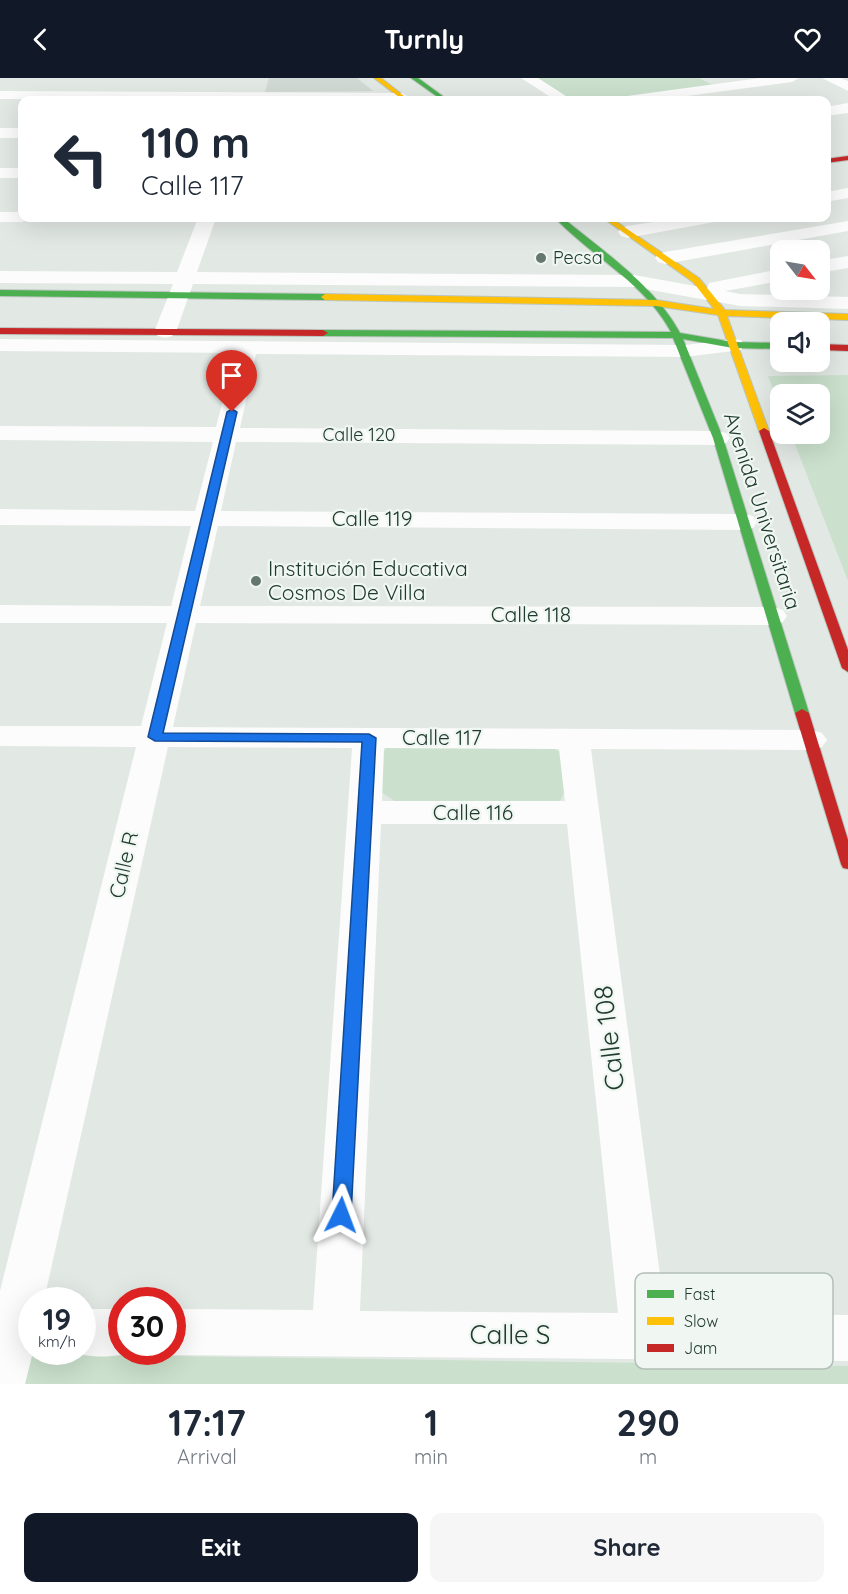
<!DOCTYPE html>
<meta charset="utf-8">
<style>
body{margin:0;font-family:Quicksand,sans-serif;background:#f6f6f7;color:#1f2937;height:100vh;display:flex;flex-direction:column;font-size:22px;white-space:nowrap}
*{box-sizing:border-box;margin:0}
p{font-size:20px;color:#747a83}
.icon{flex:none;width:33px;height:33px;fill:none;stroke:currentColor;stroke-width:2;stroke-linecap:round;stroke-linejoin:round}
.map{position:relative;height:1306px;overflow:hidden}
.side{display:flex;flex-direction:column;background:#fff;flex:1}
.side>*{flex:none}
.banner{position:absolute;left:18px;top:18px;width:813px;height:126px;border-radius:12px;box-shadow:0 6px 24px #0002;background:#fff;color:#1f2937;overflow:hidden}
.needle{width:39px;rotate:121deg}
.tools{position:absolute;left:770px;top:162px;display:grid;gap:12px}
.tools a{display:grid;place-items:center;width:60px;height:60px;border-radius:12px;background:#fff;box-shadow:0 6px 24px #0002;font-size:30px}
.speed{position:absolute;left:18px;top:1209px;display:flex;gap:12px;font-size:30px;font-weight:700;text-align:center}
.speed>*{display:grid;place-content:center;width:78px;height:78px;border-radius:50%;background:#fff;box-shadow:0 6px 24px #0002;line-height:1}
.speed small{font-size:15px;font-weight:400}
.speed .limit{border:9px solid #d22;background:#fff;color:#111}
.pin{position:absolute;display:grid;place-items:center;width:51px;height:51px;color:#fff;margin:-62px -26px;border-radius:50% 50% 50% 0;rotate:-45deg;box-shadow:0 0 6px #0007}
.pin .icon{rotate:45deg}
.me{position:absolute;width:66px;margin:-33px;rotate:3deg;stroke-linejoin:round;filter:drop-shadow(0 0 4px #0008)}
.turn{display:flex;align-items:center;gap:21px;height:126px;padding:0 24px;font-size:27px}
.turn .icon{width:78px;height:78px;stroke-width:2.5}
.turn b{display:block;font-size:42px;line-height:51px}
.eta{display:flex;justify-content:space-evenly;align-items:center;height:102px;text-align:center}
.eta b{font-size:36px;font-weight:800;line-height:42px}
.cta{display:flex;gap:12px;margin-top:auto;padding:12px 24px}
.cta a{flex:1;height:69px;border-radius:12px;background:#111827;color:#fff;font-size:24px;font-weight:800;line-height:69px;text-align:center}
.cta a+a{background:#f6f6f7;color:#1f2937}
header{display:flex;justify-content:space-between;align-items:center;height:78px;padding:0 24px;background:#111827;color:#fff;font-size:27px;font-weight:800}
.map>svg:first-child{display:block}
.built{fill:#d0d9d3}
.green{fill:#cbe1cd}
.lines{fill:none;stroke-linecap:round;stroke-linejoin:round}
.fast-casing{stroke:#bbc5bf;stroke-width:2}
.slow-casing{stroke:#bbc5bf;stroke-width:2}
.jam-casing{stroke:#bbc5bf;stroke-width:2}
.street{fill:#fbfcfb;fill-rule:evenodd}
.fast{fill:#4caf50;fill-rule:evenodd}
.slow{fill:#ffc107;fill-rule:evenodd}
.jam{fill:#c62828;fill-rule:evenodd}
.route{fill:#1a73e8;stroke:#114b97;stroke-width:1.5}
.poi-dot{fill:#64786e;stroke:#f0f7f2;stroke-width:2}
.labels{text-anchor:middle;stroke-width:4.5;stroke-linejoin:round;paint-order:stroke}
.far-poi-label{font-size:18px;fill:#203b2e;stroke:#f0f7f2;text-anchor:start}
.far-street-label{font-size:18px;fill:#203b2e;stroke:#f0f7f2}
.street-label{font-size:21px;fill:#203b2e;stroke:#f0f7f2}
.poi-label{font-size:21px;fill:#203b2e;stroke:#f0f7f2;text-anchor:start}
.near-street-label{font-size:26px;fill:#203b2e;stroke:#f0f7f2}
.key{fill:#f0f7f2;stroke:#b2bfb7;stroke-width:1.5}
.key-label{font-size:16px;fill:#203b2e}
</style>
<header><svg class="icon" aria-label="back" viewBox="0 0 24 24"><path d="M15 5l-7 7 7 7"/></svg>Turnly<svg class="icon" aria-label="heart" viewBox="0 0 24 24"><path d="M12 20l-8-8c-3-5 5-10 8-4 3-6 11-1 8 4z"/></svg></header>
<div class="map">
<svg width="848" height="1306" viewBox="0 0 848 1306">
<rect width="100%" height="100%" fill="#e2e8e4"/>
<path class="built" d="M 269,0 L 357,0 L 373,13 L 265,14 Z"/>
<path class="green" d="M 535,0 L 699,0 L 717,9 L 618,22 L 572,22 Z
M 848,297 L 848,503 L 791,356 L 819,356 L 819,316 L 780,316 L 780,328 L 768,298 Z
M 551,668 L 561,675 L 564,715 L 560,723 L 551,725 L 396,724 L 381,714 L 384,673 L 387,670 Z
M 32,1276 L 848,1288 L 848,1306 L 25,1306 Z"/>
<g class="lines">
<g class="fast-casing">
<path id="fast" d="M 411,0 L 418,0 L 448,22 L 442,22 Z
M 555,140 L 563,140 C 604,174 654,207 680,255 L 733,264 L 780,265 L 780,271 L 733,270 L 683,261 L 723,360 L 809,635 L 807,638 L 802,639 L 795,635 L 713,360 L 673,260 L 323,258 L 318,255 L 323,252 L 671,254 C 645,205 592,179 555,140 Z
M 0,212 L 325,216 L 329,219 L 325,222 L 0,218 Z"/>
</g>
<g class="slow-casing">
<path id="slow" d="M 374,0 L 381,0 L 409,22 L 403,22 Z
M 603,140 L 611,140 L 699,200 L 725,232 L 848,236 L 848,242 L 727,238 L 769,353 L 768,355 L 760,355 L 759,353 L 718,237 L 656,228 L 325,222 L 321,219 L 325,216 L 656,222 L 714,231 L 693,204 Z"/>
</g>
<g class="jam-casing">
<path id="jam" d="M 848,78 L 848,82 L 826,85 L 826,81 Z
M 0,250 L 323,252 L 328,255 L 323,258 L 0,256 Z
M 819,266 L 848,267 L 848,273 L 819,272 Z
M 764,350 L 769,353 L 848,572 L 848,594 L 842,590 L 759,353 Z
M 802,631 L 809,635 L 848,762 L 848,791 L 843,790 L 841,786 L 795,635 Z"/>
</g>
<path class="street" d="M 521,0 L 538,0 L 572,22 L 555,22 Z
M 760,0 L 799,0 L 792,4 L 657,22 L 620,22 L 627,18 Z
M 822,0 L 841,0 L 848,3 L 848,13 Z
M 0,13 L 402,15 L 409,19 L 406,22 L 0,21 Z
M 848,25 L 848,35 L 826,38 L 826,29 Z
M 0,50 L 22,50 L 22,60 L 0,60 Z
M 0,90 L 22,90 L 22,100 L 0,100 Z
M 848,110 L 848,120 L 826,124 L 826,114 Z
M 0,134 L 22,134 L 22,140 L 31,140 L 22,144 L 0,144 Z
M 198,140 L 216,140 L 197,194 L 634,197 L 707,210 L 709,205 L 780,191 L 780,203 L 725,213 L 740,216 L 848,219 L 848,231 L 740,228 L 634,209 L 193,206 L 176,254 L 172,258 L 165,260 L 158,258 L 154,254 L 173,206 L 0,205 L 0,193 L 177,194 Z
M 680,140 L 718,140 L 715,144 L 709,145 L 627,160 L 621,158 L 618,154 L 621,150 L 627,148 Z
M 848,143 L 848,153 L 665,186 L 658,184 L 655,180 L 658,176 L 665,174 Z
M 848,178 L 848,190 L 819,195 L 819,183 Z
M 0,261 L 685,267 L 733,261 L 741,262 L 744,267 L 741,272 L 685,279 L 256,276 L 240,350 L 718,353 L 726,355 L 730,360 L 726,365 L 718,367 L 236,364 L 221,433 L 744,436 L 753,438 L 757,444 L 753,450 L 744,452 L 218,448 L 200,528 L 773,529 L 783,532 L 787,538 L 783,544 L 773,547 L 196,545 L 173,649 L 811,652 L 822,655 L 827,662 L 822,669 L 811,672 L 591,671 L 665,1235 L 848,1237 L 848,1283 L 172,1277 L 164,1274 L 172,1274 L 172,1231 L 313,1232 L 352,670 L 168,669 L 44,1222 L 32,1222 L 33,1274 L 25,1306 L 0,1306 L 0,1213 L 136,669 L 0,668 L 0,648 L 141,648 L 167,545 L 0,545 L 0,527 L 171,528 L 191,448 L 0,447 L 0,431 L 195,433 L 213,364 L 0,362 L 0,348 L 216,349 L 235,275 L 0,273 ZM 384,670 L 559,671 L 565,723 L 382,723 ZM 381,746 L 567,746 L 618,1235 L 360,1233 Z
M 82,1231 L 122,1231 L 122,1274 L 130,1274 C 115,1280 89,1280 74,1274 L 82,1274 Z"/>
<use href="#fast" class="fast"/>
<use href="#slow" class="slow"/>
<use href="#jam" class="jam"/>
</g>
<path class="route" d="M 232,331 L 237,334 L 163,655 L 369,656 L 376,660 L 351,1137 L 348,1144 L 341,1146 L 335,1144 L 332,1137 L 362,664 L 155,663 L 148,659 L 227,334 Z"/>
<g class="poi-dot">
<circle cx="541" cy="180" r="6"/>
<circle cx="256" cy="503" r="6"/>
</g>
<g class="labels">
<g class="far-poi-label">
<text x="553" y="186">Pecsa</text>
</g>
<g class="far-street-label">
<text x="359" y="363">Calle 120</text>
</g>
<g class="street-label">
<text transform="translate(762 433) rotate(72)" y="7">Avenida Universitaria</text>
<text x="372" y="448">Calle 119</text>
<text x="531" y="544">Calle 118</text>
<text x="442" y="667">Calle 117</text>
<text x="473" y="742">Calle 116</text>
<text transform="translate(124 787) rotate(-77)" y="7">Calle R</text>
</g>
<g class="poi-label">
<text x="268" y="498">Institución Educativa<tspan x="268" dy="24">Cosmos De Villa</tspan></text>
</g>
<g class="near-street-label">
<text transform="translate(609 960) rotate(-97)" y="9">Calle 108</text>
<text x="510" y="1266">Calle S</text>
</g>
</g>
<rect x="635" y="1195" width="198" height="96" rx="9" class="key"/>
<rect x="647" y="1212" width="27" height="8" fill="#4caf50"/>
<rect x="647" y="1239" width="27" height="8" fill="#ffc107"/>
<rect x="647" y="1266" width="27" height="8" fill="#c62828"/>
<g class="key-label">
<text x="684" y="1222">Fast</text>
<text x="684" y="1249">Slow</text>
<text x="684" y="1276">Jam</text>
</g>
</svg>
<div class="tools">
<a><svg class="needle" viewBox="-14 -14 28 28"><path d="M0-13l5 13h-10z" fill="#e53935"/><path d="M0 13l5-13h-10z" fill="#747a83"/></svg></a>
<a><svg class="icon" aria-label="sound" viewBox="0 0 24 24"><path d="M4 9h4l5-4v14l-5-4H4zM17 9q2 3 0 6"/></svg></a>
<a><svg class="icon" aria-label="layers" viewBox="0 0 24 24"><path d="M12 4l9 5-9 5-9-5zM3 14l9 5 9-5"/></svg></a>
</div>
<div class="speed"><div>19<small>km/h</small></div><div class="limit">30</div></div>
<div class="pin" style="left:232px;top:334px;background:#d93025"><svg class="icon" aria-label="arrive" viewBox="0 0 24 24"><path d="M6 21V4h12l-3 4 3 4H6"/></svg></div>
<svg class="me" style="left:341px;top:1137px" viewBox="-20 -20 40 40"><path d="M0-17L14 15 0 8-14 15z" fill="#1a73e8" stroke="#fff" stroke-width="4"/></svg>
<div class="banner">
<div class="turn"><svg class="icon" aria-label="left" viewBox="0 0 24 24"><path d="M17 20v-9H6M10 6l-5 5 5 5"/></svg><div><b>110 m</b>Calle 117</div></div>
</div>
</div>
<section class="side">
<div class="eta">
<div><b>17:17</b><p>Arrival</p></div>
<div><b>1</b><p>min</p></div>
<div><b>290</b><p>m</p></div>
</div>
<div class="cta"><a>Exit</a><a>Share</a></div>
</section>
